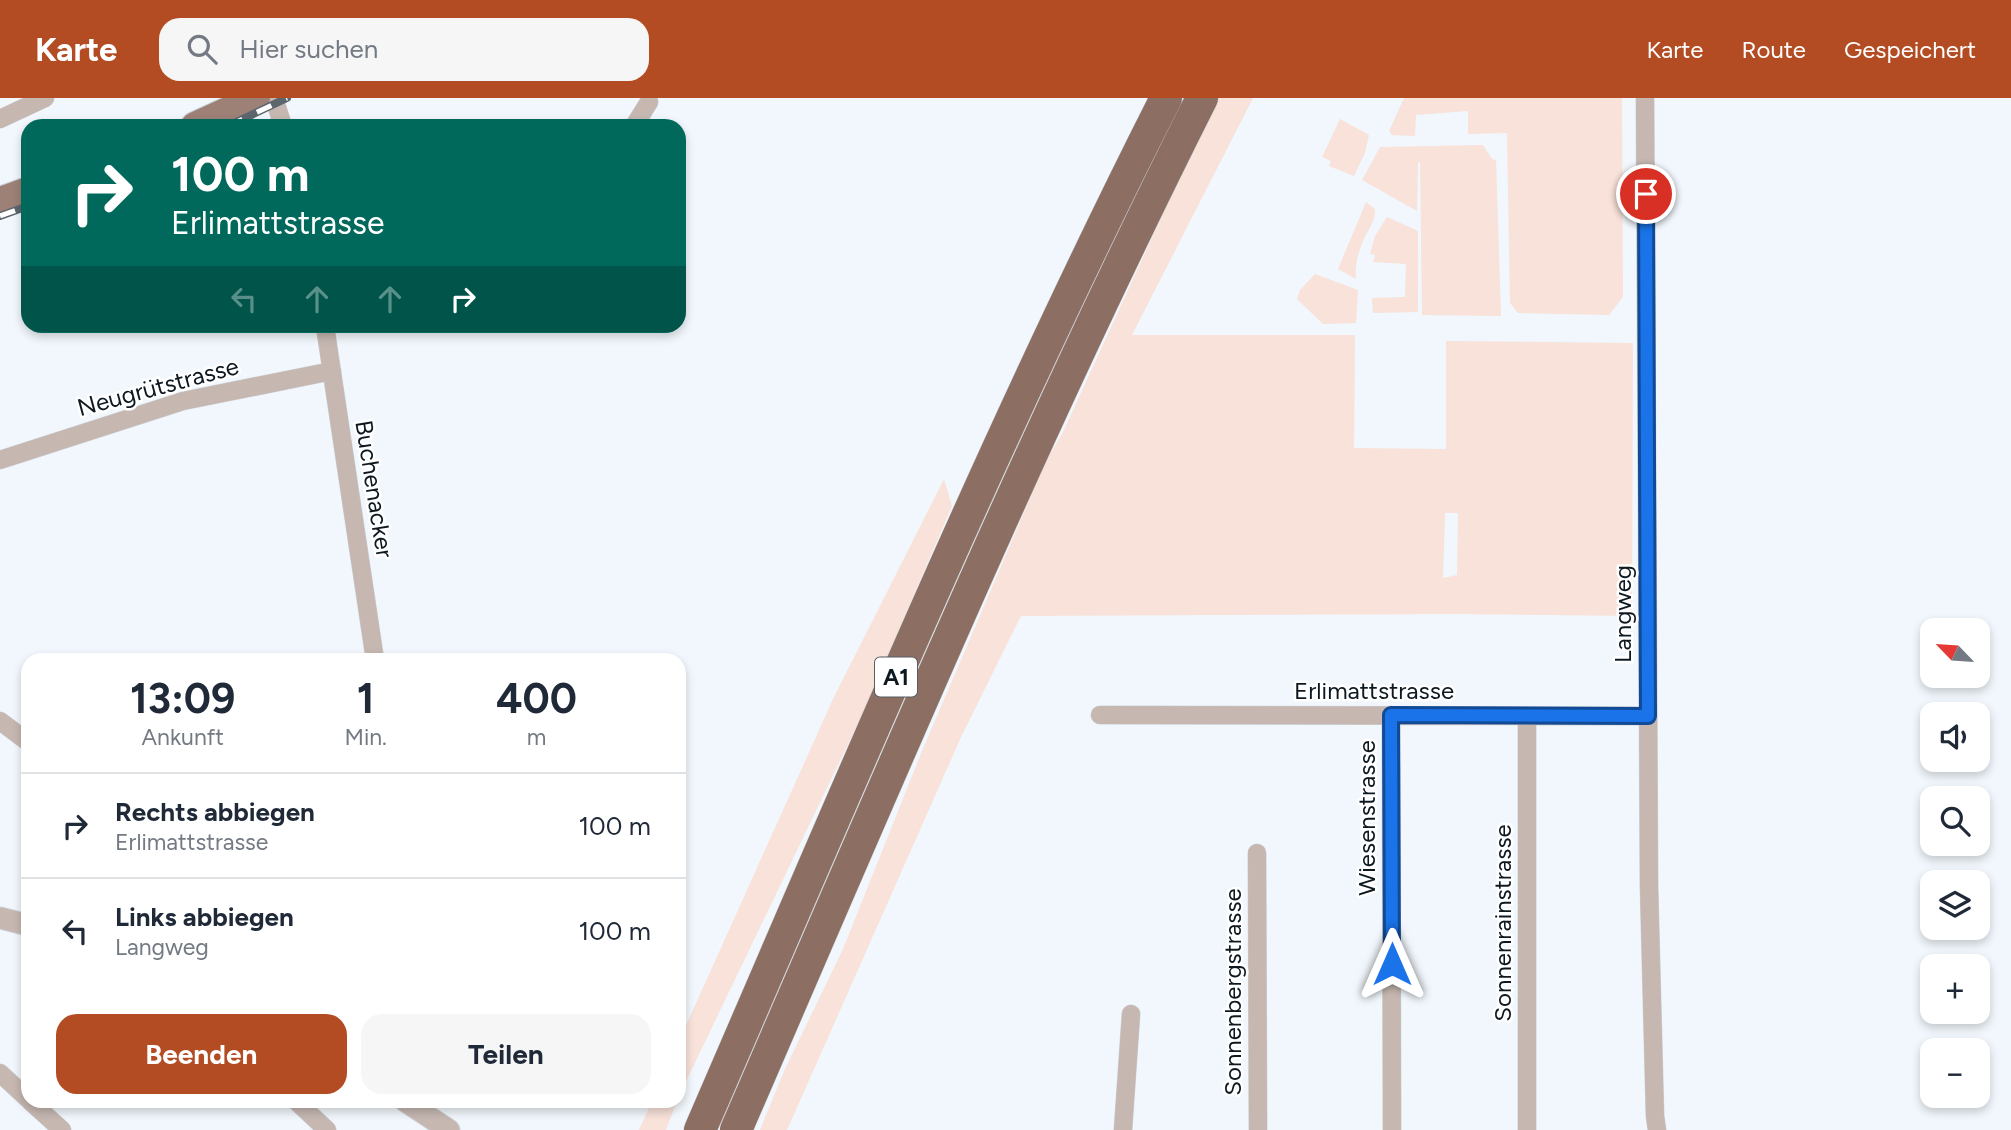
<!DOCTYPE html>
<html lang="de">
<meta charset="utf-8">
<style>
body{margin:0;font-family:Figtree,sans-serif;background:#f6f6f7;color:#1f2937;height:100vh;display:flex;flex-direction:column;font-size:26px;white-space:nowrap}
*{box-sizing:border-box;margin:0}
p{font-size:23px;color:#747a83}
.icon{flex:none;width:38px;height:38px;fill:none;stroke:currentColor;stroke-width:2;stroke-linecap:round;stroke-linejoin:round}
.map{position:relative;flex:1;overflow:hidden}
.panel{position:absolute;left:21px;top:555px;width:665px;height:455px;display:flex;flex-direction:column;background:#fff;border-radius:21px;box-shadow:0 4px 10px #0003}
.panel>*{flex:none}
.hud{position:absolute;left:21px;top:21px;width:665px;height:214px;border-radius:21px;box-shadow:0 4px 10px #0003;background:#00695c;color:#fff;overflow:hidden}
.needle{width:46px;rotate:295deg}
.tools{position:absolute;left:1920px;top:520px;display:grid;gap:14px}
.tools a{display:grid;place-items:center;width:70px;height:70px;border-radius:14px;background:#fff;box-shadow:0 4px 10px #0003;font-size:35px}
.pin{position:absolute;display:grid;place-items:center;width:60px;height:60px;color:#fff;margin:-30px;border:4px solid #fff;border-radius:50%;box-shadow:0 2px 7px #0007}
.me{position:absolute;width:77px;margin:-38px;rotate:0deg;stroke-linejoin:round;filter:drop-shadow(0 0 5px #0008)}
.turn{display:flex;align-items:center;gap:24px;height:147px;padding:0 35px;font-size:32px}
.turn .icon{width:91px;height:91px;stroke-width:2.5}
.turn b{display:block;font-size:49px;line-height:60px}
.lanes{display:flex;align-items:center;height:66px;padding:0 35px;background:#0003;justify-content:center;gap:35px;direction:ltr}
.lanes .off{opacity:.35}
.eta{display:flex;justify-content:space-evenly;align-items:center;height:119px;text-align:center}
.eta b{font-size:42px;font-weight:700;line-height:49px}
.primary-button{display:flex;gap:14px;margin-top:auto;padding:14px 35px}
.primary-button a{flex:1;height:80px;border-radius:21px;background:#b34c22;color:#fff;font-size:28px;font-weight:700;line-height:80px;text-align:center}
.primary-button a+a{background:#f6f6f7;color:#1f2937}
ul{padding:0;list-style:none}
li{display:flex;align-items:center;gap:21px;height:105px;padding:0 35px;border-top:2px solid #e0e1e3}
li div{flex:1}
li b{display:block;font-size:26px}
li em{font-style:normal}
header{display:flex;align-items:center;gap:42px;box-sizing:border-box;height:98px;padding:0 35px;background:#b34c22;color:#fff}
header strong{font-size:33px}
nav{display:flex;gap:38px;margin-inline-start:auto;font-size:24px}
.search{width:490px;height:63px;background:#f6f6f7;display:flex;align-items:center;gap:18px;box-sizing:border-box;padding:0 24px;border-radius:21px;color:#747a83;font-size:26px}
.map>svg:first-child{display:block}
.green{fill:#f8e2da;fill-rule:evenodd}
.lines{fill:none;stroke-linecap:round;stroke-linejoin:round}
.minor-casing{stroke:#cdd3d9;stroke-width:19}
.tertiary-casing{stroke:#cdd3d9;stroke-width:23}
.primary-casing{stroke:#cdd3d9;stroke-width:30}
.motorway-casing{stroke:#cdd3d9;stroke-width:33}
.minor{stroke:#c6b7b1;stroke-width:18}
.tertiary{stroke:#c6b7b1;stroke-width:21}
.primary{stroke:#9d8177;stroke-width:28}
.motorway{stroke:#8d6e62;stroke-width:32}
.rail-casing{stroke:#5d666d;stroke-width:8}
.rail{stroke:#fff;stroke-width:5;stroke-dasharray:16;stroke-linecap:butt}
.route-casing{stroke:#114b97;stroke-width:18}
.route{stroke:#1a73e8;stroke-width:12}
.labels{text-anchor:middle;stroke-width:5;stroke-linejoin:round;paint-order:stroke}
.shield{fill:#fff;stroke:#565d63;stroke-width:2}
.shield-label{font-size:23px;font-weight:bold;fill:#0d1820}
.street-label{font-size:24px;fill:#0d1820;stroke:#fff}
</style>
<header>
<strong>Karte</strong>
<div class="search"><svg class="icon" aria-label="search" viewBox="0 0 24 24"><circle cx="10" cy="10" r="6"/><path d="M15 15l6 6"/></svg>Hier suchen</div>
<nav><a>Karte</a><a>Route</a><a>Gespeichert</a></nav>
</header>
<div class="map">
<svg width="2011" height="1032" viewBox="0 0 2011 1032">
<rect width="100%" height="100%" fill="#f1f7fc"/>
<path class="green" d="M 1216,0 L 1253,0 L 1132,237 L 1355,237 L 1354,350 L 1446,351 L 1446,243 L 1633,245 L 1632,518 L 1456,516 L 1021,518 L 962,637 L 787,1032 L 760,1032 L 785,971 L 843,851 L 922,653 L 1046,363 L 1063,334 ZM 1445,415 L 1458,415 L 1457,477 L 1443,480 Z
M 1404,0 L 1622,0 L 1623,199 L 1609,217 L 1518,215 L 1510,205 L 1507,35 L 1468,36 L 1468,13 L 1416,17 L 1415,38 L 1392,37 L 1389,33 Z
M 1340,21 L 1369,37 L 1365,55 L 1354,78 L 1329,68 L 1331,63 L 1322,59 Z
M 1483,47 L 1492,61 L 1496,62 L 1501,218 L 1422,217 L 1420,64 L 1418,65 L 1417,113 L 1362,82 L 1380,49 Z
M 1366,104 L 1375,111 C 1376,125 1365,135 1361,148 C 1357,159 1355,170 1356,181 L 1338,171 Z
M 1387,119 L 1418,133 L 1418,214 L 1373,215 L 1372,200 L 1405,199 L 1406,166 L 1373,164 L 1375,157 L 1370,156 L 1375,138 Z
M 1315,176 L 1358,192 L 1356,225 L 1323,226 L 1297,201 L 1300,192 Z
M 944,381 L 952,408 L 863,615 L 679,998 L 679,943 L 833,601 Z
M 652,1003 L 677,1003 L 666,1032 L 639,1032 Z"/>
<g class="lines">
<g class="minor-casing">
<path id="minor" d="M 274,0 L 283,28
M 1645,0 L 1649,788 L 1655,1018 L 1657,1032
M 0,21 L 45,0
M 634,28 L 649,4
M 325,228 L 375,562
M 0,362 L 183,303 L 332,273
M 1100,617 L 1648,618
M 1391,617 L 1392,1032
M 0,623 L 28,644
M 1257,755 L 1258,1032
M 0,975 L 28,1001
M 30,1003 L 62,1032
M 296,1003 L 327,1032
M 1123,1032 L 1131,916
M 1527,1032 L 1527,618"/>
</g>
<g class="tertiary-casing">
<path id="tertiary" d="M 0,820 L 28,827
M 405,1003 L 449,1032"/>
</g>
<g class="primary-casing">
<path id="primary" d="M 195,28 L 256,0
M 0,103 L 28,93"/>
</g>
<g class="motorway-casing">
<path id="motorway" d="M 700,1032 C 850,686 995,337 1166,0
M 736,1032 C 886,686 1032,337 1202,0"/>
</g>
<use href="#minor" class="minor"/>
<use href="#tertiary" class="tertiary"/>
<use href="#primary" class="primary"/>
<use href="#motorway" class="motorway"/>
<g class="rail-casing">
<path id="rail" d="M 228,28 L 287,0
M 0,118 L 28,108"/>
</g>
<use href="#rail" class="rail"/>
</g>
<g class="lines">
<g class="route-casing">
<path id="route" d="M 1392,866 L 1391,617 L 1648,618 L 1646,96"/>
</g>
<use href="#route" class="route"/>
</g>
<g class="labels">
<rect class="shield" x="875" y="559.5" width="42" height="39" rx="5"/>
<g class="shield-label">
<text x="896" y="587">A1</text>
</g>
<g class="street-label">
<text transform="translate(158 289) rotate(-15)" y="8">Neugrütstrasse</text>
<text transform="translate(374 391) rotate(81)" y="8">Buchenacker</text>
<text transform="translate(1623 516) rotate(-90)" y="8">Langweg</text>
<text x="1374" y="601">Erlimattstrasse</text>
<text transform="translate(1367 720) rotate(-90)" y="8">Wiesenstrasse</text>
<text transform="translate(1503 825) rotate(-90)" y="8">Sonnenrainstrasse</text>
<text transform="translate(1233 894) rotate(-90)" y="8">Sonnenbergstrasse</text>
</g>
</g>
</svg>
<div class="tools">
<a><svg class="needle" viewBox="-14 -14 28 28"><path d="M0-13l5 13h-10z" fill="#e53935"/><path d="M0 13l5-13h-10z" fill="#747a83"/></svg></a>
<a><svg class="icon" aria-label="sound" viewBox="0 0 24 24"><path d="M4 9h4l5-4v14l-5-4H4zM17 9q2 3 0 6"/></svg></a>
<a><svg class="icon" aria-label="search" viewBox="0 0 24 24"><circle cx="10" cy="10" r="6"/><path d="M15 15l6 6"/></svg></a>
<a><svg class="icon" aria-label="layers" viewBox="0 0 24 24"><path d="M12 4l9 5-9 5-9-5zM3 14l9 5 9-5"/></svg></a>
<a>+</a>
<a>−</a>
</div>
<div class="pin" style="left:1646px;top:96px;background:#d93025"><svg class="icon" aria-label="arrive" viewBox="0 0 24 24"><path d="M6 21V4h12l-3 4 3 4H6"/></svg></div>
<svg class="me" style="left:1392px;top:866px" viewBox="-20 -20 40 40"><path d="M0-17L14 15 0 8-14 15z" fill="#1a73e8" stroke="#fff" stroke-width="4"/></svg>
<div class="hud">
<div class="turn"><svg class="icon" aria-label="right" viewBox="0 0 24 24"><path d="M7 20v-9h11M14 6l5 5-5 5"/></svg><div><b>100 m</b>Erlimattstrasse</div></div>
<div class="lanes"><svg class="icon off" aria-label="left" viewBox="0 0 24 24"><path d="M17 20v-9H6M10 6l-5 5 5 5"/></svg><svg class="icon off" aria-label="ahead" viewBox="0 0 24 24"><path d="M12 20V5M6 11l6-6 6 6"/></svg><svg class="icon off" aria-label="ahead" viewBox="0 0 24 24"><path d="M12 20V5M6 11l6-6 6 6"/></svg><svg class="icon" aria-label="right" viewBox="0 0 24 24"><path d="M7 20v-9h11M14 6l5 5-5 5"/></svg></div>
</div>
<section class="panel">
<div class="eta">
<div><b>13:09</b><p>Ankunft</p></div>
<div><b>1</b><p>Min.</p></div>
<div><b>400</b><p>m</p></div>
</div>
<ul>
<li><svg class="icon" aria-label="right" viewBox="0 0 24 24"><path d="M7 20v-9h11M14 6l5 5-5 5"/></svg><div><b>Rechts abbiegen</b><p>Erlimattstrasse</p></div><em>100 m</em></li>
<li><svg class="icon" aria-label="left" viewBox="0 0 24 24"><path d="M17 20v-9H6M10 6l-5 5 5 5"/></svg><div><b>Links abbiegen</b><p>Langweg</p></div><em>100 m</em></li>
</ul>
<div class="primary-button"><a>Beenden</a><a>Teilen</a></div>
</section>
</div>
